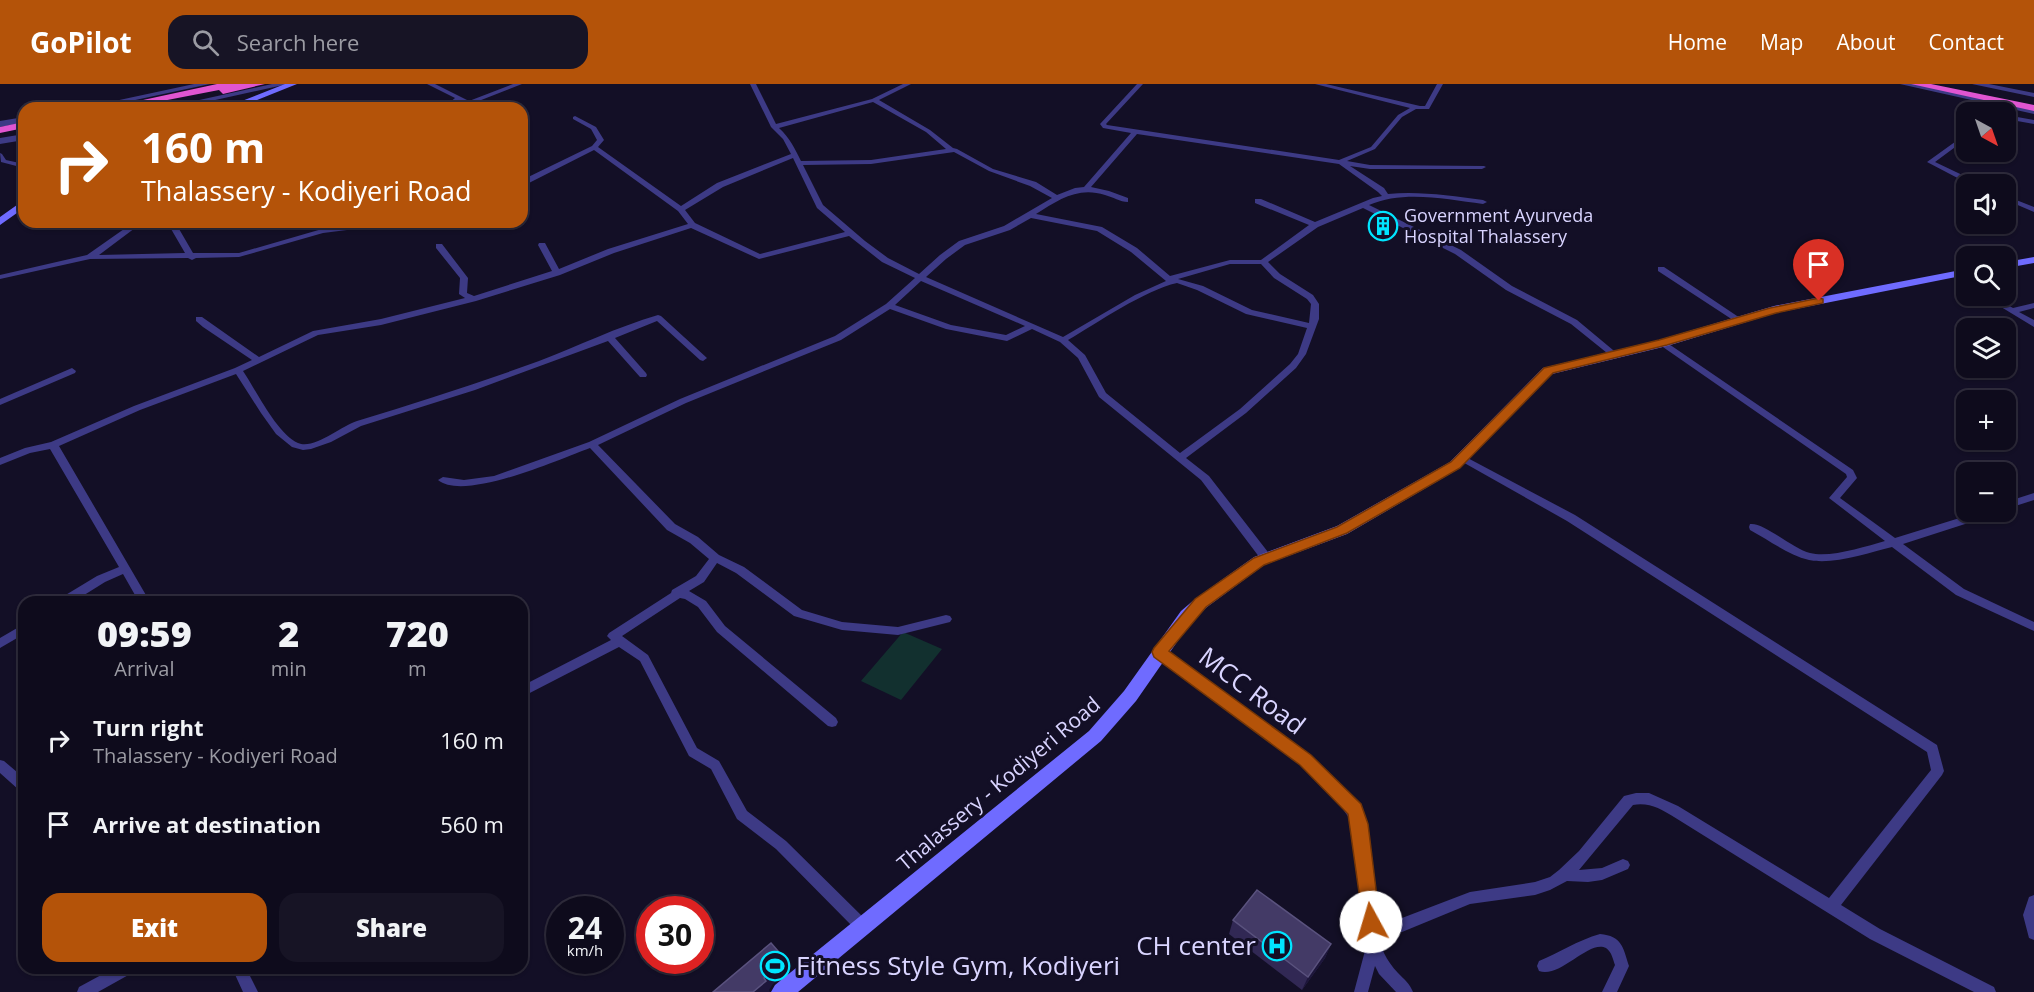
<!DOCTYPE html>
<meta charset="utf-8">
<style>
body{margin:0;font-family:"Open Sans",sans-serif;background:#171425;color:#f1f3f6;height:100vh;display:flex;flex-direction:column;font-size:22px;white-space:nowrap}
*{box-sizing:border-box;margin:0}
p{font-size:20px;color:#9b9ba3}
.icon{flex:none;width:33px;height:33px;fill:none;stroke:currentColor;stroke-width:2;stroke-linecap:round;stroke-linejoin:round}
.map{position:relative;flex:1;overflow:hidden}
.side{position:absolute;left:18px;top:512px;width:510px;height:378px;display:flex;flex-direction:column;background:#0e0b1c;border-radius:18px;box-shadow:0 2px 4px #0004,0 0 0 2px #2e2b3b}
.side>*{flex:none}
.top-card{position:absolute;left:18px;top:18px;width:510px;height:126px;border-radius:18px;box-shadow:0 2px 4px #0004,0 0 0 2px #2e2b3b;background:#b45309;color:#fff;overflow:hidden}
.needle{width:39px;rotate:140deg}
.tools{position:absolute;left:1956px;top:18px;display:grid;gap:12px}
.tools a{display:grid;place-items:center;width:60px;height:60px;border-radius:12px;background:#0e0b1c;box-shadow:0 2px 4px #0004,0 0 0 2px #2e2b3b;font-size:30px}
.speed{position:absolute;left:546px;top:812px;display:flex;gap:12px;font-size:30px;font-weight:700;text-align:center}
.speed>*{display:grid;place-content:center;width:78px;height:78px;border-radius:50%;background:#0e0b1c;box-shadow:0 2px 4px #0004,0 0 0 2px #2e2b3b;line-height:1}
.speed small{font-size:15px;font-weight:400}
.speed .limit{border:9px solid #d22;background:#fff;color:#111}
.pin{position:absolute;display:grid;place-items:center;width:51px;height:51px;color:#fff;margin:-62px -26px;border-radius:50% 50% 50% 0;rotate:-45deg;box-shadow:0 0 6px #0007}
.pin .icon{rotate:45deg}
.me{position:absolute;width:66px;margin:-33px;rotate:354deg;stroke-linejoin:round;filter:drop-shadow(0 0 4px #0008)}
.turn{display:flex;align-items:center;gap:21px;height:126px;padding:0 24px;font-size:27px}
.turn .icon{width:78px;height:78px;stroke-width:2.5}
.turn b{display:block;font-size:42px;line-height:51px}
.eta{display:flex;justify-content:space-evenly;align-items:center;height:102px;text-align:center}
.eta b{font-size:36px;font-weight:800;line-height:42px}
.cta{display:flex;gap:12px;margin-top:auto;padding:12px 24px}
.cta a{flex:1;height:69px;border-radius:18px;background:#b45309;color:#fff;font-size:24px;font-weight:800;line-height:69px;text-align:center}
.cta a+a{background:#171425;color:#f1f3f6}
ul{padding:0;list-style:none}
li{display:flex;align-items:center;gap:18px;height:84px;padding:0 24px}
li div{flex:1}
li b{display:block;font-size:22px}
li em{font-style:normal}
header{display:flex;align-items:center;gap:36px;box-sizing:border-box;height:84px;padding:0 30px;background:#b45309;color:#fff}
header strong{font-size:28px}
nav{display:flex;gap:33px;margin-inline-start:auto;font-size:21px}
.search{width:420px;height:54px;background:#171425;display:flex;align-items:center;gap:15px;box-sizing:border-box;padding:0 21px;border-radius:18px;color:#9b9ba3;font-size:22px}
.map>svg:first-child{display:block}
.green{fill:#12302f}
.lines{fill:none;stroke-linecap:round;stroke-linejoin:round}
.minor{fill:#3d3a85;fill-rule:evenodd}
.tertiary{fill:#3d3a85;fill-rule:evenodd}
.secondary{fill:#6f6bff;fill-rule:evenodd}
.trunk{fill:#e055d1;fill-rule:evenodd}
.wall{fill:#312854}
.shaded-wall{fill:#1d163a}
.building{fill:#433a66;stroke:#5a527e;stroke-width:1.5}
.route{fill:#b45309;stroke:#753606;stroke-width:1.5}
.labels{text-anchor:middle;stroke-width:6;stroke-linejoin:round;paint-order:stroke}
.far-poi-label{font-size:18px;fill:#d9d4ff;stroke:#130f26;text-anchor:start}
.street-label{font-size:21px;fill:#d9d4ff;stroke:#130f26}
.near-street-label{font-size:26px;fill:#d9d4ff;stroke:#130f26}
.near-poi-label{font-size:26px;fill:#d9d4ff;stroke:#130f26;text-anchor:end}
</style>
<header>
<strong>GoPilot</strong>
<div class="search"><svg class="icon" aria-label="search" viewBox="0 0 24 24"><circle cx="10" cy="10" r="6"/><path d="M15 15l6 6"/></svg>Search here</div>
<nav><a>Home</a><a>Map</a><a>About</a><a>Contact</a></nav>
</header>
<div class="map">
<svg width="2034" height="908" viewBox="0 0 2034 908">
<rect width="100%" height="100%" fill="#130f26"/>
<path class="green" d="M 903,548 L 942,565 L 901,616 L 861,597 Z"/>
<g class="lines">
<path class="minor" d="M 427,0 L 435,0 L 469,17 L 513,0 L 522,0 L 471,20 L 467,20 L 459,17 L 450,24 L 443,24 L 455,14 Z
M 750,0 L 756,0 L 776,40 L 872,15 L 903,0 L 911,0 L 879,16 L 930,46 L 953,64 L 957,65 L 993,85 L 1036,98 L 1057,111 L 1075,104 L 1084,103 L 1131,49 L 1103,44 L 1100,40 L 1137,0 L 1143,0 L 1106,40 L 1107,41 L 1339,76 L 1371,63 L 1398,31 L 1410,24 L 1315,0 L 1326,0 L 1420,22 L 1425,22 L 1437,0 L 1443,0 L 1429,25 L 1416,25 L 1402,33 L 1375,65 L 1347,77 L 1370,81 L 1484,82 L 1486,83 L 1482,85 L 1370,85 L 1350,82 L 1384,104 L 1388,110 C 1420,107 1451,112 1483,116 L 1487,118 L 1483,120 C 1446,115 1403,106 1369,121 L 1461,166 L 1512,202 L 1577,236 L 1619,271 L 1615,274 L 1612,273 L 1571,240 L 1506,206 L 1455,170 L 1363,124 L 1318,143 L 1268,178 L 1280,190 L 1313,211 L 1319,220 L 1319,235 L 1306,270 L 1296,284 L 1246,329 L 1186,374 L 1209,392 L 1271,472 L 1272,475 L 1271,478 L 1263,478 L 1201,396 L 1099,313 L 1078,274 L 1060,258 L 1032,245 L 1007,257 L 946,245 L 890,225 L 841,256 L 686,319 L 598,361 L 675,440 L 698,453 L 719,471 L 744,483 L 802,526 L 842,538 L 898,543 L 946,531 L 950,532 L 952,535 L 950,538 L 898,551 L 842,546 L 794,532 L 736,489 L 717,479 L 704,498 L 689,507 L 706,517 L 725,542 L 836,634 L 838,638 L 836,642 L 832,643 L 828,642 L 717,548 L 698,523 L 685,515 L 680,514 L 622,552 L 648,571 L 697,664 L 719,677 L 747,727 L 786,757 L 866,836 L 868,841 L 866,846 L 861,848 L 856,846 L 776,765 L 737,735 L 711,685 L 689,672 L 640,577 L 619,563 L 522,613 L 522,602 L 611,556 L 607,552 L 609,549 L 671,509 L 672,506 L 696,492 L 709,475 L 690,459 L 667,446 L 590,364 C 560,375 464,418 438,396 L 443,393 L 464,396 L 494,392 L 589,358 L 680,315 L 835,252 L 886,220 L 915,194 L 882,178 L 849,152 L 759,175 L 691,144 L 614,169 L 560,191 L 476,217 L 381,241 L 318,251 L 243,287 C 256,306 277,350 298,359 C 314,366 341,342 357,337 C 418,318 479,299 539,277 C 578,262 617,243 658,231 L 661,232 L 707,274 L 703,277 L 700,276 L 657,237 L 615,254 L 646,289 L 647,291 L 646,293 L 640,293 L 608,257 L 475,306 L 361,342 L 331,358 L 311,365 L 303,366 L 292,363 L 276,350 L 261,329 L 236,290 L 140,326 L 59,362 L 150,518 L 139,518 L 123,490 L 105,498 L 73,518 L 58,518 L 59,515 L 97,492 L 119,483 L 50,365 L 30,369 L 0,381 L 0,374 L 25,364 L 51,358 L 134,322 L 235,284 L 252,276 L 203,243 L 196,237 L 196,233 L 202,233 L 259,273 L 313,247 L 381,235 L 465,214 L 459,210 L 460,194 L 436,164 L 436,160 L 442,160 L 468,194 L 467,209 L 474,212 L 552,187 L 538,161 L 539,159 L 545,159 L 559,185 L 608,165 L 688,140 L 678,127 L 594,66 L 525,101 L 522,101 L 522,96 L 592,62 L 597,56 L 591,45 L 573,35 L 573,33 L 575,32 L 596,43 L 604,56 L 598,63 L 681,122 L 717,99 L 791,70 L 783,55 L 771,43 ZM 873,18 L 926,48 L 946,65 L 871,76 L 801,77 C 795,65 790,54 779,44 ZM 1137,50 L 1339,80 L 1378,108 L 1382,112 L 1373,114 L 1315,138 L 1261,115 L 1255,115 L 1255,119 L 1309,141 L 1261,176 L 1230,176 L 1170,192 L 1137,164 L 1102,143 L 1036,130 C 1058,116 1078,102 1105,111 C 1113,113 1120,118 1128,118 L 1128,114 L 1109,107 L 1091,103 ZM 954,68 L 989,87 L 1030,102 L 1052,114 L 1004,142 L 959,157 L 940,171 L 919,190 L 888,174 L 865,157 L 823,121 L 803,81 L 871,80 ZM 793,74 L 817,124 L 845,148 L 760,170 L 695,139 L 685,126 L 723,103 ZM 1031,134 L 1097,147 L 1131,168 L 1166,197 L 1135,211 L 1063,253 L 926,193 L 946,175 L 965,161 L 1010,146 ZM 1230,180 L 1261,180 L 1274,194 L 1307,215 L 1311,220 L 1309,239 L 1252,226 L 1203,202 L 1178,195 ZM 921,197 L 1025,242 L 1006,251 L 951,241 L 895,221 ZM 1177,199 L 1197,206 L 1246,230 L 1307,244 L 1298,270 L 1290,280 L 1240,325 L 1180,369 L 1106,309 L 1085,271 L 1068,256 C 1097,239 1145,206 1177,199 Z
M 2006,31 L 2034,36 L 2034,40 L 2006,35 Z
M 1966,50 L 1966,55 L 1935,78 L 1977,98 L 1977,100 L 1969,100 L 1927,78 Z
M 0,69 L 2,70 L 6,76 L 24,80 L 24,84 L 1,78 Z
M 2006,112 L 2034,123 L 2034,128 L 2006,116 Z
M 71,138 L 79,138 L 83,143 L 76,145 Z
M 134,138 L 143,138 L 99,171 L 185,169 L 167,138 L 175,138 L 193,169 L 239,169 L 322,145 L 377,138 L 399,138 L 395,140 L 323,149 L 239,173 L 196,174 L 192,176 L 188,174 L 90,175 L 0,195 L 0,191 L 87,171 Z
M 1658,183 L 1664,183 L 1743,236 L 1742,238 L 1736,238 L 1658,187 Z
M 1953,188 L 1959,188 L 1966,195 L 1966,201 L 1963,201 L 1953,192 Z
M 1983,212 L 1992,212 L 2013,224 L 2034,219 L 2034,224 L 2019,228 L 2034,236 L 2034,243 Z
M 1663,256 L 1853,386 L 1857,394 L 1840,414 L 1895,454 L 1979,428 L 1994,428 L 1993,431 L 1903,460 L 1964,505 L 2034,538 L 2034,547 L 1956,511 L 1892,463 C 1868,469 1833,481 1809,476 C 1788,471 1769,456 1750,446 L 1749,443 L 1750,440 C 1764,438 1793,465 1810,469 C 1830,474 1864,463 1885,457 L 1829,414 L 1847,393 L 1846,390 L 1660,261 L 1659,259 Z
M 72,284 L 76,287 L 75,289 L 0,321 L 0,315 Z
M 1462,371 L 1575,431 L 1937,661 L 1944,687 L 1942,691 L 1841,821 L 1880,845 L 1994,903 L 1996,908 L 1974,908 L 1870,855 L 1674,733 C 1661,725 1649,718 1633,721 L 1579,786 L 1602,784 L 1623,775 L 1628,777 L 1630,781 L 1628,785 L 1602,796 L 1588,798 L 1567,797 L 1550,806 L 1535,811 L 1470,820 L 1402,848 L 1378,846 C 1380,864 1386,876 1398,889 C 1404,895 1410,900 1413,908 L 1396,908 L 1379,890 L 1375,882 L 1368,908 L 1354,908 L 1366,863 L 1353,741 C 1335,708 1307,685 1278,662 C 1239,630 1197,602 1156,572 L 1154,569 L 1156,566 L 1160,564 L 1164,566 L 1244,622 L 1306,670 L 1333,694 L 1353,716 L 1367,740 L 1377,832 L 1402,834 L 1470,808 L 1535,798 L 1550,793 L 1559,786 L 1579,767 L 1624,712 L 1636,709 L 1649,709 L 1678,722 L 1829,814 L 1931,686 L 1927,668 L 1567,437 L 1459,376 L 1457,374 L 1459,372 Z
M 2034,409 L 2034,416 L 2006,425 L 2006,418 Z
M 24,540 L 24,550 L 0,564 L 0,554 Z
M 0,676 L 4,677 L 24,694 L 24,708 L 19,706 L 0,689 Z
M 2034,811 L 2034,856 L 2029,854 L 2023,831 L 2029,813 Z
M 1600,850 C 1622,852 1623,863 1629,882 L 1617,908 L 1602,908 L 1615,881 C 1613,876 1612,868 1606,864 C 1589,855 1560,895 1539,887 L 1537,882 L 1539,877 C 1559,869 1578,856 1600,850 Z
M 114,884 L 134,884 L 132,889 L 98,908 L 77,908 L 79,903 Z
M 232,884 L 246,884 L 258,908 L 243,908 Z"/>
<path class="tertiary" d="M 194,0 L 210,0 L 98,24 L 82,24 Z
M 272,0 L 288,0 L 179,24 L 163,24 Z
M 1900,0 L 1916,0 L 2034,24 L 2034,30 Z
M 1972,0 L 1989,0 L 2034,9 L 2034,13 Z
M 24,33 L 24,39 L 0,43 L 0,37 Z
M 24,50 L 24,56 L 0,60 L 0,54 Z"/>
<path class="secondary" d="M 285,0 L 297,0 L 237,24 L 224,24 Z
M 24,116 L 24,124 L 0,141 L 0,133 Z
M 2034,173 L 2034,179 L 2006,184 L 2006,178 Z
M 1966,185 L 1966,191 L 1776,229 L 1667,262 L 1552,290 L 1460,384 L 1347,450 L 1264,481 L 1207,523 L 1193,535 L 1136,617 L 1101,657 L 798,908 L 771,908 L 775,901 L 1089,647 L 1124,607 L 1181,527 L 1195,515 L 1254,473 L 1337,442 L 1450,378 L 1543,284 L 1659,256 L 1774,222 Z"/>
<path class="trunk" d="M 217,0 L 265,0 L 223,10 L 219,6 L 126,24 L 106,24 Z
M 1911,0 L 1931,0 L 2034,21 L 2034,27 Z
M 24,38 L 24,44 L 0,49 L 0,43 Z"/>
</g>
<path class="wall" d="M 1233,836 L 1331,860 L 1325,874 L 1302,906 L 1229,850 Z"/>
<path class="shaded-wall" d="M 1331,860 L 1325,874 L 1302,906 L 1308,893 Z
M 784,874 L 789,887 L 773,900 L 769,906 L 770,908 L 753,908 L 768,887 Z"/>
<path class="building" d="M 1257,806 L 1331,860 L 1308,893 L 1233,836 Z
M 771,859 L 784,874 L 768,887 L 764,894 L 766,897 L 753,908 L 713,908 Z"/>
<path class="route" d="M 1819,214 L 1823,215 L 1823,219 L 1776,229 L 1667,261 L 1553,289 L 1460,384 L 1347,449 L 1264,481 L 1206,523 L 1169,567 L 1311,671 L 1361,720 L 1368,740 L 1380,838 L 1377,844 L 1371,847 L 1364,844 L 1348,730 L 1300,681 L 1154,573 L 1152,568 L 1154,564 L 1195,515 L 1254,474 L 1337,443 L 1451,378 L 1544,284 L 1659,256 L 1770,224 Z"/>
<defs>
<g id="building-ring" transform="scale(1.5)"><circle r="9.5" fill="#130f26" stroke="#00e5ff" stroke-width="1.5"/><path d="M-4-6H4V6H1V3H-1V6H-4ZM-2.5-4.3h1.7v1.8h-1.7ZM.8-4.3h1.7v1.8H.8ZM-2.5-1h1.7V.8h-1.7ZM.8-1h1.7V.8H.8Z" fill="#00e5ff"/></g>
<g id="hospital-ring" transform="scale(1.5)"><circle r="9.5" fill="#130f26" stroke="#00e5ff" stroke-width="1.5"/><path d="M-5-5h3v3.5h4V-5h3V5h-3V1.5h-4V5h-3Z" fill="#00e5ff"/></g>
<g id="stadium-ring" transform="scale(1.5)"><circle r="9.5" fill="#130f26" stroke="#00e5ff" stroke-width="1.5"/><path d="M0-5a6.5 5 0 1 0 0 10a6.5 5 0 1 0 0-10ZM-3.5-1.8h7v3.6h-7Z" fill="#00e5ff"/></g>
</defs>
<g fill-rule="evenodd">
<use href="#building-ring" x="1383" y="142"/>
<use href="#hospital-ring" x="1277" y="862"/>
<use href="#stadium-ring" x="775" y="882"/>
</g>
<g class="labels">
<g class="far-poi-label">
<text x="1404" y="138">Government Ayurveda<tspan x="1404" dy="21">Hospital Thalassery</tspan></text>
</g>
<g class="street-label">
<text transform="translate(999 700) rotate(-40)" y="7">Thalassery - Kodiyeri Road</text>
</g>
<g class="near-street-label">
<text transform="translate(1252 607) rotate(37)" y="9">MCC Road</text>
</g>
<g class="near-poi-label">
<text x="1256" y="871">CH center</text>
<text x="796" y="891" text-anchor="start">Fitness Style Gym, Kodiyeri</text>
</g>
</g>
</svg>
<div class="tools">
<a><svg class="needle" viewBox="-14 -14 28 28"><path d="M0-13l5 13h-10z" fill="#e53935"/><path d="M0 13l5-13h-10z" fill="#9b9ba3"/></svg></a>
<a><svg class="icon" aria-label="sound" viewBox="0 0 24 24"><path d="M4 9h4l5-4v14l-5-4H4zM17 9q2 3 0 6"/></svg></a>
<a><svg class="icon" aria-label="search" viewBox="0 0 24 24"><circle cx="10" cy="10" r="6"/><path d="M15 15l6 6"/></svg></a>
<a><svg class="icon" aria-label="layers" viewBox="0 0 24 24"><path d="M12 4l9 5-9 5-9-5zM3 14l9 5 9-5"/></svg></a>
<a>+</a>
<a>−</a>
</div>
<div class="speed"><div>24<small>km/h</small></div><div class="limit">30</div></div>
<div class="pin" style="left:1819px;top:217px;background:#d93025"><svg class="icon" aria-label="arrive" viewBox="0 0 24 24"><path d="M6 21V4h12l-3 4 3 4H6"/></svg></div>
<svg class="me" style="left:1371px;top:838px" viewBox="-20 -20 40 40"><circle r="19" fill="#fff"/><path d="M0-13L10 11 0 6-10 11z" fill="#b45309"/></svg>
<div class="top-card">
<div class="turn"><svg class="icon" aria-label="right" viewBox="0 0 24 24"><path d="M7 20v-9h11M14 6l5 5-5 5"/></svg><div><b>160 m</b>Thalassery - Kodiyeri Road</div></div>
</div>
<section class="side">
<div class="eta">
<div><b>09:59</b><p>Arrival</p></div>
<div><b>2</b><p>min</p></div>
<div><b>720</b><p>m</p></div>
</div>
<ul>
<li><svg class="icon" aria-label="right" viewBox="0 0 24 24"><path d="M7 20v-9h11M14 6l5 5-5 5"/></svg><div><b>Turn right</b><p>Thalassery - Kodiyeri Road</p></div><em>160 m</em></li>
<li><svg class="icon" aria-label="arrive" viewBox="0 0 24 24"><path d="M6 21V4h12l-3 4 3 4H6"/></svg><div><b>Arrive at destination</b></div><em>560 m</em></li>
</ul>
<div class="cta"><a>Exit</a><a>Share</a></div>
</section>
</div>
